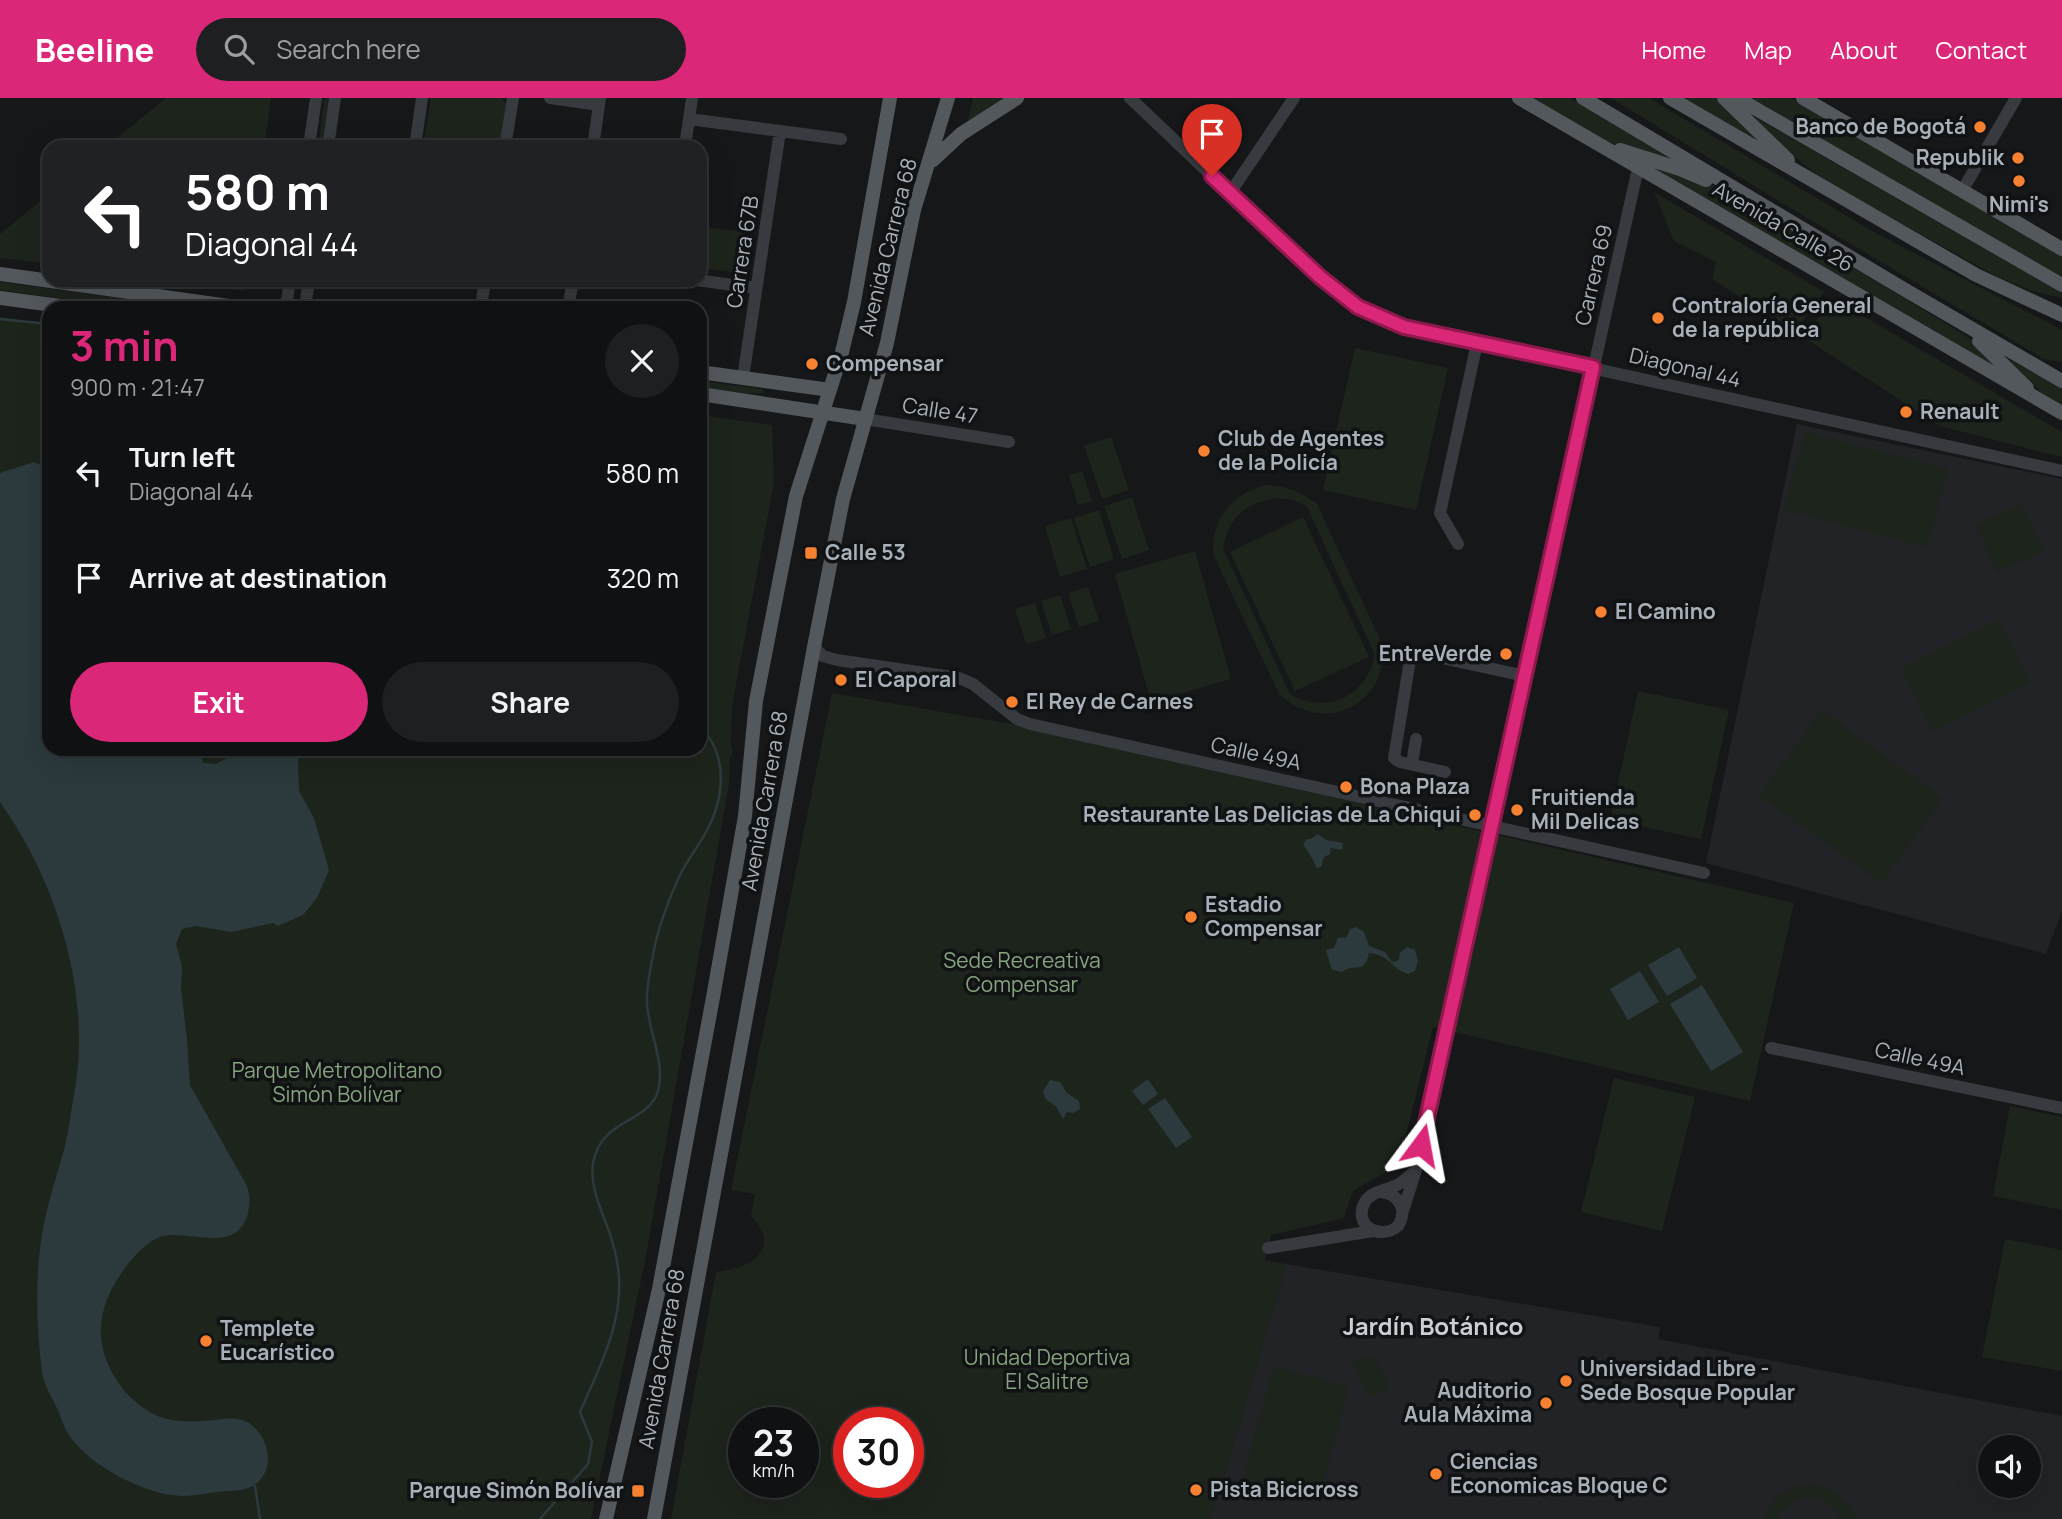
<!DOCTYPE html>
<meta charset="utf-8">
<style>
body{margin:0;font-family:Manrope,sans-serif;background:#1e1f21;color:#f1f3f6;height:100vh;display:flex;flex-direction:column;font-size:26px;white-space:nowrap}
*{box-sizing:border-box;margin:0}
p{font-size:23px;color:#9c9da0}
.icon{flex:none;width:38px;height:38px;fill:none;stroke:currentColor;stroke-width:2;stroke-linecap:round;stroke-linejoin:round}
.map{position:relative;flex:1;overflow:hidden}
.side{position:absolute;left:42px;top:203px;width:665px;height:455px;display:flex;flex-direction:column;background:#101113;border-radius:21px;box-shadow:0 7px 28px #0002,0 0 0 2px #303133}
.side>*{flex:none}
.hud{position:absolute;left:42px;top:42px;width:665px;height:147px;border-radius:21px;box-shadow:0 7px 28px #0002,0 0 0 2px #303133;background:#202124;color:#fff;overflow:hidden}
.tools{position:absolute;left:1978px;top:1337px;display:grid;gap:14px}
.tools a{display:grid;place-items:center;width:63px;height:63px;border-radius:50%;background:#101113;box-shadow:0 7px 28px #0002,0 0 0 2px #303133;font-size:35px}
.speed{position:absolute;left:728px;top:1309px;display:flex;gap:14px;font-size:35px;font-weight:700;text-align:center}
.speed>*{display:grid;place-content:center;width:91px;height:91px;border-radius:50%;background:#101113;box-shadow:0 7px 28px #0002,0 0 0 2px #303133;line-height:1}
.speed small{font-size:18px;font-weight:400}
.speed .limit{border:10px solid #d22;background:#fff;color:#111}
.pin{position:absolute;display:grid;place-items:center;width:60px;height:60px;color:#fff;margin:-72px -30px;border-radius:50% 50% 50% 0;rotate:-45deg;box-shadow:0 0 7px #0007}
.pin .icon{rotate:45deg}
.me{position:absolute;width:77px;margin:-38px;rotate:13deg;stroke-linejoin:round;filter:drop-shadow(0 0 5px #0008)}
.turn{display:flex;align-items:center;gap:24px;height:147px;padding:0 28px;font-size:32px}
.turn .icon{width:91px;height:91px;stroke-width:2.5}
.turn b{display:block;font-size:49px;line-height:60px}
.round{display:grid;place-items:center;flex:none;width:74px;height:74px;border-radius:37px;background:#1e1f21}
.head{display:flex;align-items:center;justify-content:space-between;height:119px;padding:0 28px}
h1{font-size:42px;font-weight:700;line-height:52px;color:#db2777}
.button{display:flex;gap:14px;margin-top:auto;padding:14px 28px}
.button a{flex:1;height:80px;border-radius:42px;background:#db2777;color:#fff;font-size:28px;font-weight:700;line-height:80px;text-align:center}
.button a+a{background:#1e1f21;color:#f1f3f6}
ul{padding:0;list-style:none}
li{display:flex;align-items:center;gap:21px;height:105px;padding:0 28px}
li div{flex:1}
li b{display:block;font-size:26px}
li em{font-style:normal}
header{display:flex;align-items:center;gap:42px;box-sizing:border-box;height:98px;padding:0 35px;background:#db2777;color:#fff}
header strong{font-size:33px}
nav{display:flex;gap:38px;margin-inline-start:auto;font-size:24px}
.search{width:490px;height:63px;background:#1e1f21;display:flex;align-items:center;gap:18px;box-sizing:border-box;padding:0 24px;border-radius:38px;color:#9c9da0;font-size:26px}
.map>svg:first-child{display:block}
.built{fill:#222326;fill-rule:evenodd}
.green{fill:#1d241c;fill-rule:evenodd}
.water{fill:#2c3a3d}
.lines{fill:none;stroke-linecap:round;stroke-linejoin:round}
.stream{stroke:#2c3a3d;stroke-width:2.5}
.minor{stroke:#373a3e;stroke-width:12}
.major{stroke:#53585d;stroke-width:14}
.route-casing{stroke:#8e194d;stroke-width:18}
.route{stroke:#db2777;stroke-width:12}
.poi-dot{fill:#f68231;stroke:#111214;stroke-width:2.5}
.labels{text-anchor:middle;stroke-width:7;stroke-linejoin:round;paint-order:stroke}
.poi-label{font-size:21px;font-weight:bold;fill:#a8b1b9;stroke:#111214;text-anchor:start}
.street-label{font-size:21px;fill:#a8b1b9;stroke:#111214}
.park-label{font-size:21px;fill:#86a47f;stroke:#111214}
.quarter-label{font-size:24px;font-weight:bold;fill:#c9cfd5;stroke:#111214}
</style>
<header>
<strong>Beeline</strong>
<div class="search"><svg class="icon" aria-label="search" viewBox="0 0 24 24"><circle cx="10" cy="10" r="6"/><path d="M15 15l6 6"/></svg>Search here</div>
<nav><a>Home</a><a>Map</a><a>About</a><a>Contact</a></nav>
</header>
<div class="map">
<svg width="2062" height="1421" viewBox="0 0 2062 1421">
<rect width="100%" height="100%" fill="#161719"/>
<path class="built" d="M 1797,326 L 2062,381 L 2062,813 L 2046,856 L 1706,765 Z
M 1286,1166 L 1660,1229 L 1658,1241 L 2062,1318 L 2062,1421 L 1210,1421 L 1229,1362 ZM 1990,1349 L 2028,1349 L 2028,1388 L 1990,1388 Z"/>
<path class="green" d="M 166,0 L 271,0 L 264,49 L 106,49 Z
M 325,0 L 328,0 L 322,49 L 318,49 Z
M 431,0 L 501,0 L 506,6 L 499,49 L 423,49 Z
M 973,0 L 1004,0 L 967,25 Z
M 1531,0 L 1570,0 L 1675,60 L 1674,64 L 1605,43 Z
M 1611,0 L 1649,0 L 1872,133 L 2062,232 L 2062,264 L 2044,261 L 1792,111 Z
M 1679,0 L 1718,0 L 1770,51 Z
M 1751,0 L 1791,0 L 2062,158 L 2062,180 Z
M 1744,13 L 2062,195 L 2062,200 L 2032,193 L 2000,180 L 1826,84 L 1765,35 Z
M 1647,67 L 1707,84 L 1748,106 L 1955,231 L 1979,247 L 2010,277 L 1848,186 L 1741,120 Z
M 1654,94 L 1824,194 L 1795,234 L 1712,181 L 1716,164 L 1674,143 Z
M 49,96 L 49,166 L 0,160 L 0,136 Z
M 700,128 L 750,135 L 743,173 L 738,175 L 700,170 Z
M 164,182 L 245,182 L 244,193 Z
M 0,184 L 193,210 L 131,210 L 0,192 Z
M 1834,201 L 2062,334 L 2062,359 L 1940,328 L 1803,239 Z
M 0,219 L 49,226 L 49,651 L 700,651 L 700,317 L 772,327 L 774,385 L 732,608 L 731,650 L 733,655 L 730,659 L 729,686 L 646,1158 L 591,1421 L 0,1421 Z
M 1355,250 L 1448,270 L 1416,412 L 1323,392 Z
M 2005,259 L 2062,290 L 2062,308 L 2043,296 Z
M 700,283 L 763,291 L 763,295 L 738,296 L 700,290 Z
M 1805,334 L 1948,371 L 1927,449 L 1784,412 Z
M 1111,339 L 1129,392 L 1102,401 L 1084,348 Z
M 1082,373 L 1092,403 L 1078,407 L 1069,377 Z
M 1267,387 C 1288,388 1301,394 1317,406 L 1383,548 C 1387,608 1323,638 1279,596 L 1213,456 C 1211,421 1233,394 1267,387 ZM 1278,400 L 1294,402 L 1307,409 L 1375,557 C 1365,599 1328,617 1290,596 L 1223,450 C 1229,418 1247,404 1278,400 Z
M 1132,399 L 1149,452 L 1122,461 L 1104,408 Z
M 2022,406 L 2044,454 L 2021,464 L 2000,415 Z
M 1099,412 L 1114,461 L 1090,469 L 1074,420 Z
M 1999,416 L 2020,464 L 1997,474 L 1976,426 Z
M 1303,419 L 1369,559 L 1295,593 L 1230,454 Z
M 1071,420 L 1087,471 L 1060,479 L 1045,428 Z
M 1195,453 L 1231,581 L 1151,604 L 1115,476 Z
M 1088,489 L 1099,523 L 1079,529 L 1068,495 Z
M 1060,497 L 1071,531 L 1052,537 L 1041,503 Z
M 1035,505 L 1046,540 L 1026,546 L 1015,511 Z
M 1999,522 L 2031,585 L 1933,634 L 1901,571 Z
M 1638,593 L 1729,612 L 1701,741 L 1610,722 Z
M 832,595 L 1012,626 L 1794,805 L 1750,1003 L 1433,929 L 1399,1066 L 1353,1093 L 1344,1120 L 1271,1137 L 1265,1162 L 1286,1166 L 1229,1362 L 1210,1421 L 671,1421 L 716,1174 C 750,1171 783,1152 751,1118 L 755,1096 L 731,1092 ZM 744,1325 L 803,1325 L 803,1384 L 744,1384 ZM 849,1325 L 908,1325 L 908,1384 L 849,1384 Z
M 1822,612 L 1943,700 L 1881,785 L 1759,697 Z
M 1614,980 L 1695,999 L 1662,1133 L 1581,1114 Z
M 2010,1008 L 2062,1019 L 2062,1112 L 1993,1098 Z
M 2005,1141 L 2062,1152 L 2062,1273 L 1982,1259 Z
M 1372,1255 L 1390,1290 L 1370,1300 L 1352,1265 Z
M 1274,1268 L 1349,1288 L 1318,1403 L 1242,1383 Z
M 1813,1385 C 1836,1390 1846,1402 1856,1421 L 1841,1421 C 1827,1393 1792,1394 1777,1421 L 1765,1421 C 1771,1398 1790,1386 1813,1385 Z"/>
<path class="water" d="M 34,364 L 49,371 L 49,651 L 199,651 L 203,665 L 216,666 L 245,651 L 301,651 L 298,663 L 299,693 L 314,720 L 329,772 L 317,800 L 303,817 L 278,828 L 273,825 L 231,834 L 196,828 L 182,831 L 176,846 L 182,869 L 181,891 L 187,942 L 190,987 L 247,1088 C 250,1098 250,1104 248,1115 C 237,1157 190,1132 163,1138 C 146,1142 127,1166 118,1180 C 94,1218 95,1254 122,1290 C 132,1302 145,1313 160,1319 C 178,1325 197,1324 215,1322 C 227,1320 238,1319 249,1325 C 268,1338 276,1369 257,1385 C 248,1394 230,1392 217,1394 C 206,1395 194,1398 183,1398 C 145,1397 91,1369 69,1337 C 64,1330 61,1320 58,1312 C 52,1300 44,1287 42,1274 C 36,1223 34,1172 45,1121 C 51,1092 62,1064 68,1034 C 72,1007 78,979 79,951 C 81,864 50,775 0,704 L 0,375 Z
M 1318,736 L 1326,742 L 1343,745 L 1342,752 L 1331,750 L 1330,756 L 1324,759 L 1321,769 L 1317,770 C 1312,762 1310,754 1303,747 L 1307,741 L 1311,741 Z
M 1356,829 L 1364,834 L 1369,848 L 1385,854 L 1392,864 L 1399,862 L 1400,855 L 1407,849 L 1415,852 L 1418,863 L 1415,873 L 1408,876 C 1396,873 1392,863 1381,858 C 1377,856 1373,856 1369,855 C 1364,878 1355,864 1342,874 L 1332,872 L 1326,852 L 1334,850 L 1338,840 L 1347,839 L 1350,831 Z
M 1679,849 L 1697,880 L 1667,898 L 1648,867 Z
M 1640,873 L 1659,904 L 1628,922 L 1610,891 Z
M 1702,887 L 1743,954 L 1711,973 L 1670,906 Z
M 1148,981 L 1158,996 L 1143,1007 L 1132,993 Z
M 1050,982 L 1060,984 L 1067,995 L 1079,1003 L 1080,1011 L 1073,1015 L 1067,1014 L 1063,1021 C 1061,1018 1058,1010 1055,1008 C 1048,1001 1045,1004 1043,993 Z
M 1165,1000 L 1192,1039 L 1176,1050 L 1148,1011 Z"/>
<g class="lines">
<path class="stream" d="M 0,221 L 49,226
M 255,1388 L 260,1421
M 540,1421 L 588,1366 L 592,1344 L 580,1314 C 604,1259 632,1208 613,1146 C 606,1119 589,1094 593,1065 C 601,1020 649,1025 658,993 C 666,965 648,933 647,905 C 646,887 651,869 654,852 C 659,826 669,801 680,777 C 687,763 697,750 705,736 C 724,702 730,659 700,628"/>
<path class="minor" d="M 550,0 L 599,7
M 1130,0 C 1173,40 1215,82 1259,122 C 1305,165 1343,206 1404,229 L 2062,373
M 689,21 L 841,41
M 309,49 L 316,0
M 328,49 L 335,0
M 415,49 L 422,0
M 505,49 L 513,0
M 593,49 L 600,0
M 685,49 L 692,0
M 1962,93 L 2016,0
M 1230,95 L 1294,0
M 696,182 L 756,190
M 286,210 L 290,182
M 305,210 L 309,182
M 481,210 L 485,182
M 568,210 L 573,182
M 743,280 L 780,33
M 865,321 L 1009,344
M 1458,446 L 1440,415 L 1477,245
M 814,549 L 823,558 L 837,562 L 959,580 L 973,586 L 1017,621 L 1030,626 L 1704,775
M 1412,666 L 1416,641
M 1445,674 L 1400,664 L 1394,660 L 1410,562 L 1415,558 L 1423,556 L 1525,578
M 1771,950 L 2062,1010
M 1381,1094 C 1399,1096 1408,1112 1398,1128 C 1379,1144 1352,1126 1365,1104 C 1371,1093 1388,1092 1399,1086 C 1405,1082 1410,1077 1416,1072
M 1403,1113 L 1416,1072 L 1638,70
M 1268,1150 L 1373,1133"/>
<path class="major" d="M 1519,0 L 2062,315
M 1583,0 L 1907,193 L 2062,283
M 1670,0 L 1976,177 L 2062,217
M 1724,0 L 1788,62
M 1737,0 L 2062,187
M 1803,0 L 2062,151
M 1620,52 L 1680,71 L 1706,82
M 933,62 L 961,36 L 1017,0
M 0,176 L 243,210
M 0,200 L 75,210
M 1979,243 L 2027,290
M 700,274 L 830,292
M 700,296 L 865,321
M 606,1421 L 659,1191 L 714,894 L 745,718 L 756,603 L 778,490 L 796,398 L 842,254 L 854,204 L 890,0
M 654,1421 L 814,549 L 843,401 L 887,245 L 914,112 L 948,0"/>
</g>
<g class="lines">
<g class="route-casing">
<path id="route" d="M 1212,78 L 1320,179 L 1358,209 L 1404,229 L 1593,269 L 1421,1047"/>
</g>
<use href="#route" class="route"/>
</g>
<g class="poi-dot">
<circle cx="1980" cy="29" r="7"/>
<circle cx="2018" cy="60" r="7"/>
<circle cx="2019" cy="83" r="7"/>
<circle cx="1658" cy="220" r="7"/>
<circle cx="812" cy="266" r="7"/>
<circle cx="1906" cy="314" r="7"/>
<circle cx="1204" cy="353" r="7"/>
<rect x="804" y="448" width="14" height="14" rx="3.5"/>
<circle cx="1601" cy="514" r="7"/>
<circle cx="1506" cy="556" r="7"/>
<circle cx="841" cy="582" r="7"/>
<circle cx="1012" cy="604" r="7"/>
<circle cx="1346" cy="689" r="7"/>
<circle cx="1517" cy="712" r="7"/>
<circle cx="1475" cy="717" r="7"/>
<circle cx="1191" cy="819" r="7"/>
<circle cx="206" cy="1243" r="7"/>
<circle cx="1566" cy="1283" r="7"/>
<circle cx="1546" cy="1305" r="7"/>
<circle cx="1436" cy="1376" r="7"/>
<circle cx="1196" cy="1392" r="7"/>
<rect x="631" y="1386" width="14" height="14" rx="3.5"/>
</g>
<g class="labels">
<g class="poi-label">
<text x="1966" y="36" text-anchor="end">Banco de Bogotá</text>
<text x="2004" y="67" text-anchor="end">Republik</text>
<text x="2019" y="114" text-anchor="middle">Nimi's</text>
<text x="1672" y="215">Contraloría General<tspan x="1672" dy="24">de la república</tspan></text>
<text x="826" y="273">Compensar</text>
<text x="1920" y="321">Renault</text>
<text x="1218" y="348">Club de Agentes<tspan x="1218" dy="24">de la Policía</tspan></text>
<text x="825" y="462">Calle 53</text>
<text x="1615" y="521">El Camino</text>
<text x="1492" y="563" text-anchor="end">EntreVerde</text>
<text x="855" y="589">El Caporal</text>
<text x="1026" y="611">El Rey de Carnes</text>
<text x="1360" y="696">Bona Plaza</text>
<text x="1531" y="707">Fruitienda<tspan x="1531" dy="24">Mil Delicas</tspan></text>
<text x="1461" y="724" text-anchor="end">Restaurante Las Delicias de La Chiqui</text>
<text x="1205" y="814">Estadio<tspan x="1205" dy="24">Compensar</tspan></text>
<text x="220" y="1238">Templete<tspan x="220" dy="24">Eucarístico</tspan></text>
<text x="1580" y="1278">Universidad Libre -<tspan x="1580" dy="24">Sede Bosque Popular</tspan></text>
<text x="1532" y="1300" text-anchor="end">Auditorio<tspan x="1532" dy="24">Aula Máxima</tspan></text>
<text x="1450" y="1371">Ciencias<tspan x="1450" dy="24">Economicas Bloque C</tspan></text>
<text x="1210" y="1399">Pista Bicicross</text>
<text x="624" y="1400" text-anchor="end">Parque Simón Bolívar</text>
</g>
<g class="street-label">
<text transform="translate(1783 129) rotate(30)" y="7">Avenida Calle 26</text>
<text transform="translate(888 149) rotate(-76)" y="7">Avenida Carrera 68</text>
<text transform="translate(743 154) rotate(-81)" y="7">Carrera 67B</text>
<text transform="translate(1594 177) rotate(-77)" y="7">Carrera 69</text>
<text transform="translate(1685 270) rotate(13)" y="7">Diagonal 44</text>
<text transform="translate(940 313) rotate(9)" y="7">Calle 47</text>
<text transform="translate(1256 656) rotate(12)" y="7">Calle 49A</text>
<text transform="translate(765 703) rotate(-80)" y="7">Avenida Carrera 68</text>
<text transform="translate(1920 961) rotate(12)" y="7">Calle 49A</text>
<text transform="translate(662 1261) rotate(-80)" y="7">Avenida Carrera 68</text>
</g>
<g class="park-label">
<text x="1022" y="870">Sede Recreativa<tspan x="1022" dy="24">Compensar</tspan></text>
<text x="337" y="980">Parque Metropolitano<tspan x="337" dy="24">Simón Bolívar</tspan></text>
<text x="1047" y="1267">Unidad Deportiva<tspan x="1047" dy="24">El Salitre</tspan></text>
</g>
<g class="quarter-label">
<text x="1433" y="1237">Jardín Botánico</text>
</g>
</g>
</svg>
<div class="tools">
<a><svg class="icon" aria-label="sound" viewBox="0 0 24 24"><path d="M4 9h4l5-4v14l-5-4H4zM17 9q2 3 0 6"/></svg></a>
</div>
<div class="speed"><div>23<small>km/h</small></div><div class="limit">30</div></div>
<div class="pin" style="left:1212px;top:78px;background:#d93025"><svg class="icon" aria-label="arrive" viewBox="0 0 24 24"><path d="M6 21V4h12l-3 4 3 4H6"/></svg></div>
<svg class="me" style="left:1421px;top:1047px" viewBox="-20 -20 40 40"><path d="M0-17L14 15 0 8-14 15z" fill="#db2777" stroke="#fff" stroke-width="4"/></svg>
<div class="hud">
<div class="turn"><svg class="icon" aria-label="left" viewBox="0 0 24 24"><path d="M17 20v-9H6M10 6l-5 5 5 5"/></svg><div><b>580 m</b>Diagonal 44</div></div>
</div>
<section class="side">
<div class="head"><div><h1>3 min</h1><p>900 m · 21:47</p></div><a class="round"><svg class="icon" aria-label="close" viewBox="0 0 24 24"><path d="M6 6l12 12M18 6L6 18"/></svg></a></div>
<ul>
<li><svg class="icon" aria-label="left" viewBox="0 0 24 24"><path d="M17 20v-9H6M10 6l-5 5 5 5"/></svg><div><b>Turn left</b><p>Diagonal 44</p></div><em>580 m</em></li>
<li><svg class="icon" aria-label="arrive" viewBox="0 0 24 24"><path d="M6 21V4h12l-3 4 3 4H6"/></svg><div><b>Arrive at destination</b></div><em>320 m</em></li>
</ul>
<div class="button"><a>Exit</a><a>Share</a></div>
</section>
</div>
